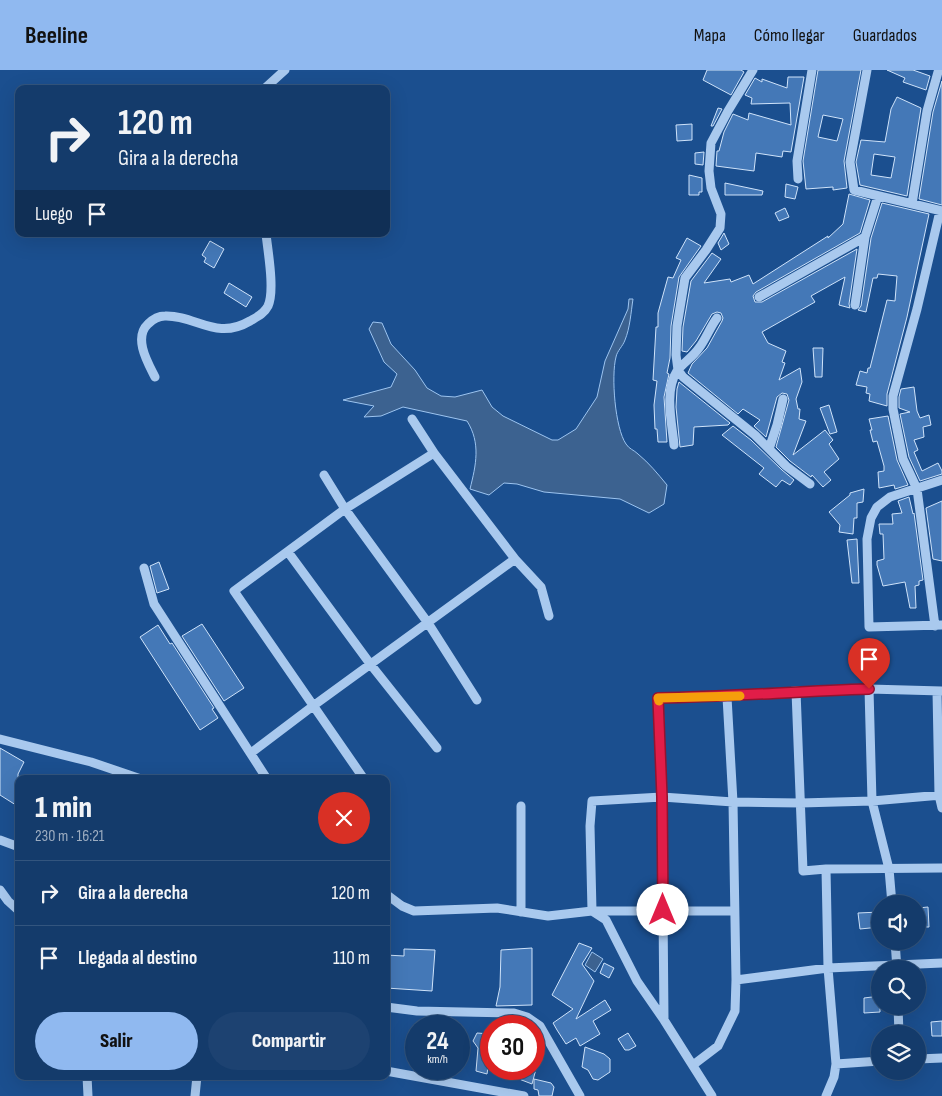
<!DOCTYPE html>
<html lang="es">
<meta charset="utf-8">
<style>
body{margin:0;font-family:"Sofia Sans Condensed",sans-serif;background:#1d4271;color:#f1f3f6;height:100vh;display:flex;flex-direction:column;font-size:19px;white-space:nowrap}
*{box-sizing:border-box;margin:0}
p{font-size:16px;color:#9dadc1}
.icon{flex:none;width:28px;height:28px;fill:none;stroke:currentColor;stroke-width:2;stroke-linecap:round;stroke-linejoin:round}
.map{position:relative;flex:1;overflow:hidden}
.panel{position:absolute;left:15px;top:705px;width:375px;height:305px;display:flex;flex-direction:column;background:#143b6b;border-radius:10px;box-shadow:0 5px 20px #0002,0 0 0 1px #33557e}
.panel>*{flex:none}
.hud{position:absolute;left:15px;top:15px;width:375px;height:152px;border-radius:10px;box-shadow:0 5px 20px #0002,0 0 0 1px #33557e;background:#143b6b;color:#f1f3f6;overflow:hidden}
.buttons{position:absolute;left:871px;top:825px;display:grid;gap:10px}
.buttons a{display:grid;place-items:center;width:55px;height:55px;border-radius:50%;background:#143b6b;box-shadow:0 5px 20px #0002,0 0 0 1px #33557e;font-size:25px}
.speed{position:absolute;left:405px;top:945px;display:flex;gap:10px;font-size:25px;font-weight:700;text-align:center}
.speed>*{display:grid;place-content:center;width:65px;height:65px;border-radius:50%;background:#143b6b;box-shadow:0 5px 20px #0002,0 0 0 1px #33557e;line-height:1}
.speed small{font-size:12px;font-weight:400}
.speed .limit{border:8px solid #d22;background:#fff;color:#111}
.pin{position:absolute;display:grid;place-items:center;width:42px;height:42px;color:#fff;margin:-51px -21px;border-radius:50% 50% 50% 0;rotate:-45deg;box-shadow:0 0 5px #0007}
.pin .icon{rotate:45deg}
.me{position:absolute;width:55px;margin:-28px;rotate:0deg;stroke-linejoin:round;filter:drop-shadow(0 0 4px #0008)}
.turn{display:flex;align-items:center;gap:18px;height:105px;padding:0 20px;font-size:22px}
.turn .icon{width:65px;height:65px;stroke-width:2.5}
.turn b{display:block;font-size:35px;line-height:42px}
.then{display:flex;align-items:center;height:48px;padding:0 20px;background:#0003;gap:10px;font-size:19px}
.round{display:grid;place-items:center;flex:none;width:52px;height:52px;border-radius:26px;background:#1d4271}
.head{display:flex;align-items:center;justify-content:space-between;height:85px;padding:0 20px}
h1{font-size:30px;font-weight:800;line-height:38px}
.cta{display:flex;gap:10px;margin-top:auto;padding:10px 20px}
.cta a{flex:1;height:58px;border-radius:30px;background:#90b9f0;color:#111;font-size:20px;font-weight:800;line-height:58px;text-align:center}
.cta a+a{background:#1d4271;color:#f1f3f6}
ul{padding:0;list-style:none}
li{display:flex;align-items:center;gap:15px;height:65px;padding:0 20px;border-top:1px solid #33557e}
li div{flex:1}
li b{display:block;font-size:19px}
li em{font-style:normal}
header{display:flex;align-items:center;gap:30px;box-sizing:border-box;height:70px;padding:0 25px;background:#90b9f0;color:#111}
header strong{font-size:24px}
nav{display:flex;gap:28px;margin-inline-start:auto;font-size:18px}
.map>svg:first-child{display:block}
.water{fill:#3c6290;stroke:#9cc4f0}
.building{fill:#4478b7;stroke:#cfe3fa;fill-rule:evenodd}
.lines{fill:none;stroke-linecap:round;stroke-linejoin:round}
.minor{stroke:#a9c9ee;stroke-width:9}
.route-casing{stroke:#92132f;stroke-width:12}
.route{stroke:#e11d48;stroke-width:9}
.slow{stroke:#f59e0b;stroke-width:9}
</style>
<header>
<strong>Beeline</strong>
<nav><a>Mapa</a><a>Cómo llegar</a><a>Guardados</a></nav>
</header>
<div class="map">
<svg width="942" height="1026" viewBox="0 0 942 1026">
<rect width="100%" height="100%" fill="#1b4f8f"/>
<path class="water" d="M 629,229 L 633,229 C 631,242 630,258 625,270 C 623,276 617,281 616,287 C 611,306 615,358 626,374 C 629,379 634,380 638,384 C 649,393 658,404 667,415 L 664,434 L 649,443 L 620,429 L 544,422 L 517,414 L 504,413 L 489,425 L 470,419 C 476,395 481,373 467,351 L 403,337 L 381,346 L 364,347 L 374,336 L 343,330 L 391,317 L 397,304 L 384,292 L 369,259 L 373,252 L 382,253 L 391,274 L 415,300 L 427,318 L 441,326 L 455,327 L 482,320 L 492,337 L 503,346 L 552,370 L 558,370 L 576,359 L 597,327 L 605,291 L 628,239 Z
M 592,882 L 603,889 L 595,902 L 585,895 Z"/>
<path class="building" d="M 707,0 L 741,0 L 744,2 L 731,25 L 703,10 Z
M 818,0 L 861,0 L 844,91 L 847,118 L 833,120 L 833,117 L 806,119 L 803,91 ZM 823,45 L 843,49 L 837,71 L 818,67 Z
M 887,0 L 913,0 L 930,6 L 926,20 L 903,12 L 905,8 Z
M 788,7 L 804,7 L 791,82 L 783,81 L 782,87 L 756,83 L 754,101 L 716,96 L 717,81 L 719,81 L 724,62 L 733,44 L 748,50 L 749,43 L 791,55 L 790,33 L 751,34 L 752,28 L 745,25 L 755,8 L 762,12 L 762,9 L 787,18 Z
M 942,11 L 942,135 L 919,129 L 933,42 Z
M 897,27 L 921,38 L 907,126 L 860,115 L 856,92 L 861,70 L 885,72 L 891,39 ZM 874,84 L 895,87 L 891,108 L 871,105 Z
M 718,38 L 722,39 L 713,56 L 711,56 Z
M 692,54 L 692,70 L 677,71 L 676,55 Z
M 704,82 L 703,95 L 695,94 L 695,83 Z
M 689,105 L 702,108 L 702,122 L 699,122 L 699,125 L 689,125 Z
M 725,113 L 763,121 L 762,125 L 725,125 Z
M 786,114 L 798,117 L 795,129 L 785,127 Z
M 849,124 L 870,130 L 860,163 L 756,222 L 753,226 L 755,232 L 762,232 L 857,179 L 849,234 L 850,238 L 839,235 L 845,207 L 811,226 L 815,232 L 762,262 L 768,273 L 786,281 L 782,292 L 785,293 L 779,310 L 800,298 L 802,312 L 796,329 L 798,339 L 800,339 L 799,349 L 806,351 L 793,385 L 825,360 L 833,370 L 829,374 L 839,389 L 824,402 L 831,410 L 823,417 L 812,405 L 811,407 L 790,391 L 776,377 L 789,330 L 787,324 L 782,323 L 777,327 L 766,367 L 754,356 L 760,350 L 743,339 L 738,344 L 688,303 L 692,294 L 707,278 L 722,251 L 723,248 L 721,243 L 717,242 L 712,244 L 696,271 L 687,282 L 682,281 L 683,257 L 691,211 L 712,183 L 721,189 L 704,213 L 730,209 L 731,212 L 749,205 L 753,214 L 828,166 L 828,168 L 843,154 Z
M 882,133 L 929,144 L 907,247 L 887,324 L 887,336 L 869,331 L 870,324 L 866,323 L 867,317 L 856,315 L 860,301 L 867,303 L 868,298 L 870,298 L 887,230 L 895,231 L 897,206 L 878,204 L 877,208 L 873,208 L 866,242 L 858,240 L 861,236 L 871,168 Z
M 785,138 L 789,147 L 779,151 L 775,143 Z
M 724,163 L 729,174 L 721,180 L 718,173 Z
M 687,168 L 701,176 L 679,207 L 671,256 L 670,288 L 667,303 L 669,304 L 664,327 L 667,372 L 658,372 L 657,359 L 655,359 L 654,335 L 657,311 L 653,310 L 656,257 L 658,257 L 658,243 L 668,207 L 673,208 L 681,190 L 676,188 Z
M 210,171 L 224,179 L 214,198 L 204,192 L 206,188 L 202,185 Z
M 229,213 L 252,227 L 246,237 L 224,223 Z
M 813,278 L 823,278 L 822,307 L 815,307 Z
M 679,312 L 730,353 L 728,355 L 694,357 L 693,375 L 680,377 L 676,337 L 677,319 Z
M 914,317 L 917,341 L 920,348 L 929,345 L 931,355 L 923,357 L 924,367 L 914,370 L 918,380 L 914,382 L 922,401 L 938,393 L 942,401 L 942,404 L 920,411 L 909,387 L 900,344 L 910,342 L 899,338 L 899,327 L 901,319 Z
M 829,335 L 837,362 L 830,364 L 820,338 Z
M 888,346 L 897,390 L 908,415 L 895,419 L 894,415 L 879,418 L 878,402 L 884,401 L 884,396 L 877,371 L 873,372 L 870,360 L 872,360 L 869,349 Z
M 733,356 L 751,370 L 782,400 L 794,410 L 790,415 L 782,410 L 776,417 L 759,404 L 764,398 L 722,365 Z
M 864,419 L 863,432 L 857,433 L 857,448 L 854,448 L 853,464 L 839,462 L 840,455 L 829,442 L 850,425 L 850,423 Z
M 909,427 L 913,444 L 914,443 L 923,510 L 919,511 L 919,515 L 915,516 L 916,538 L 910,538 L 905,512 L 883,516 L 877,495 L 877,491 L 884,489 L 883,464 L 880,464 L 879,454 L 893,454 L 892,444 L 902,443 L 898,431 Z
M 942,431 L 942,491 L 933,489 L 926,438 Z
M 857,469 L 859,513 L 852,513 L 847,470 Z
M 159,492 L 169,519 L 157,523 L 150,496 Z
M 202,554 L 244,618 L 224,631 L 182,566 Z
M 158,555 L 170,574 L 172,573 L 214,638 L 212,639 L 218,648 L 200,660 L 140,567 Z
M 0,678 L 24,692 L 18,704 L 19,737 L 0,725 Z
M 928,837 L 929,857 L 918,857 L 918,838 Z
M 880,842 L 880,857 L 860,859 L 858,843 Z
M 579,873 L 592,878 L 582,894 L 594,911 L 576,949 L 605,930 L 611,940 L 593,951 L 600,964 L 580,976 L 576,968 L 566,974 L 557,960 L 553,953 L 573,939 L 552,925 Z
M 532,878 L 532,935 L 496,936 L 500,917 L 501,880 Z
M 404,879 L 435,880 L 432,921 L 386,918 L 386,885 L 404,886 Z
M 604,893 L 614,898 L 609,908 L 600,903 Z
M 880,926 L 880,942 L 864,943 L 864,928 Z
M 942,951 L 942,966 L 932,966 L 931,952 Z
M 477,963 L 491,964 L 491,978 L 487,1004 L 476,1001 L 478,978 L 473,971 Z
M 628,963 L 636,976 L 629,980 L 625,980 L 618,969 Z
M 585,977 L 604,984 L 610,989 L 610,1002 L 598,1010 L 593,1009 L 588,1000 L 582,997 Z
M 493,999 L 536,999 L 532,1014 Z
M 534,1009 L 551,1013 L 554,1017 L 552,1026 L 539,1026 L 538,1020 L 534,1019 Z"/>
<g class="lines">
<path class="minor" d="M 753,0 L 728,41 L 711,73 L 709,101 L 711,118 L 721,144 L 720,158 L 706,180 L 685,208 L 677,256 L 676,285 L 678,300 L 683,307 L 755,365 L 786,396 L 810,414
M 867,0 L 850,92 L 854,120 L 942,141
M 264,19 L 285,0
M 798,109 L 797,91 L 812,0
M 912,134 L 927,41 L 938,2
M 759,227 L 865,167
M 855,235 L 865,167 L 878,126
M 155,307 C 148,293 133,268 148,254 C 153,249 158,246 165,246 C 196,245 216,271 250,251 C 257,247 264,244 268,236 C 275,221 268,182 266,164
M 412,349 L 434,383 L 515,489 L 541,517 L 549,546
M 674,375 C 672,353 664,321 677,301 C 683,293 693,287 699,278 C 706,269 710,257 717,248
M 769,379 L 777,355 L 783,329
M 324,405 L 345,439 L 428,553 L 477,630
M 942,410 L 890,427 L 877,437 L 871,448 L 867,469 L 869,557 L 942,555
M 288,482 L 371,595 L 437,678
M 144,498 L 154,534 L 267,709
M 935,556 L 917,419 L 903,389 L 893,339 L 893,326 L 917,239 L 940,141
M 869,619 L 872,731 L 889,799 L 892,834
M 796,621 L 803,801 L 826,799 L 828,898 L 836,994 L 834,1007 L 826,1026
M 937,621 L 939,725 L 942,738
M 0,669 L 91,692 L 141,709
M 251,683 L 313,636 L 515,489
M 364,709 L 234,521 L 345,439 L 434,383
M 0,770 L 19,777
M 826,799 L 942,798
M 0,820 L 8,831 L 19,841
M 386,824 L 402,836 L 414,841 L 497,838 L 548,846 L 592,841 L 606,850 L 637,911 L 664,950 L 712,1026
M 734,841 L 592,841 L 590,756 L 592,731 L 662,727 L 733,732 L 801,733 L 872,731 L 942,725
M 521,842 L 521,736
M 895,871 L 897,899
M 736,910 L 828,898 L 942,893
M 898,936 L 899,964
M 386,937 L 417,941 L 514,943 L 527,947 L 540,956 L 580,1026
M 664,950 L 662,727 L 659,628 L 727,627 L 796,621 L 869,619 L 942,621
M 918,989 L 942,988
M 836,994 L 880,991
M 693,995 L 718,976 L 735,941 L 736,910 L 733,732 L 727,627
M 386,1001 L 524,1026
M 87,1006 L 88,1026
M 195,1026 L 197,1006"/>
</g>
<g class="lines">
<g class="route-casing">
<path id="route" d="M 663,840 L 662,727 L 658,628 C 729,627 799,621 869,619"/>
</g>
<use href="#route" class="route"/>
<path class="slow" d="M 659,631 L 658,628 L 740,626"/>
</g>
</svg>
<div class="buttons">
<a><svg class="icon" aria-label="sound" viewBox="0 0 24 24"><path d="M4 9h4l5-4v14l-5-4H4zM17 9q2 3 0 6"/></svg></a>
<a><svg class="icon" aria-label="search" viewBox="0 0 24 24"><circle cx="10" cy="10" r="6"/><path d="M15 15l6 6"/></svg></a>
<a><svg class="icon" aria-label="layers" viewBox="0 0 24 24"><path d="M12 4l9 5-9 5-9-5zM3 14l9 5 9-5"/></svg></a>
</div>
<div class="speed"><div>24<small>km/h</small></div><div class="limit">30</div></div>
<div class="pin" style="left:869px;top:619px;background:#d93025"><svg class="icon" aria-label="arrive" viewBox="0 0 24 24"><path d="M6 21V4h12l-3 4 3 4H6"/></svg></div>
<svg class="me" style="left:663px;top:840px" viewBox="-20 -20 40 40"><circle r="19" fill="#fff"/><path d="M0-13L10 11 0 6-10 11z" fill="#e11d48"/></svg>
<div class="hud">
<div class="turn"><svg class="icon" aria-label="right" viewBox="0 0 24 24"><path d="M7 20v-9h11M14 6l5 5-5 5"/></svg><div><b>120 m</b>Gira a la derecha</div></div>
<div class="then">Luego<svg class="icon" aria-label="arrive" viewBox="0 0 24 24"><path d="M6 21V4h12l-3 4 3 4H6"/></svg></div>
</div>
<section class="panel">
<div class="head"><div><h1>1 min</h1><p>230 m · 16:21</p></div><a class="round" style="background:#d93025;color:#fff"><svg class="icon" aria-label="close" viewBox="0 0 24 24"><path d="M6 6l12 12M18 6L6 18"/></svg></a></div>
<ul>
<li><svg class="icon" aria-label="right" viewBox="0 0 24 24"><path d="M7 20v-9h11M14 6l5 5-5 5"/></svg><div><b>Gira a la derecha</b></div><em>120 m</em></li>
<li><svg class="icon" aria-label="arrive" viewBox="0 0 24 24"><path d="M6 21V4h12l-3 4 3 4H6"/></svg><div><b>Llegada al destino</b></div><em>110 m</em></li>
</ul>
<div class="cta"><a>Salir</a><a>Compartir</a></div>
</section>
</div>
